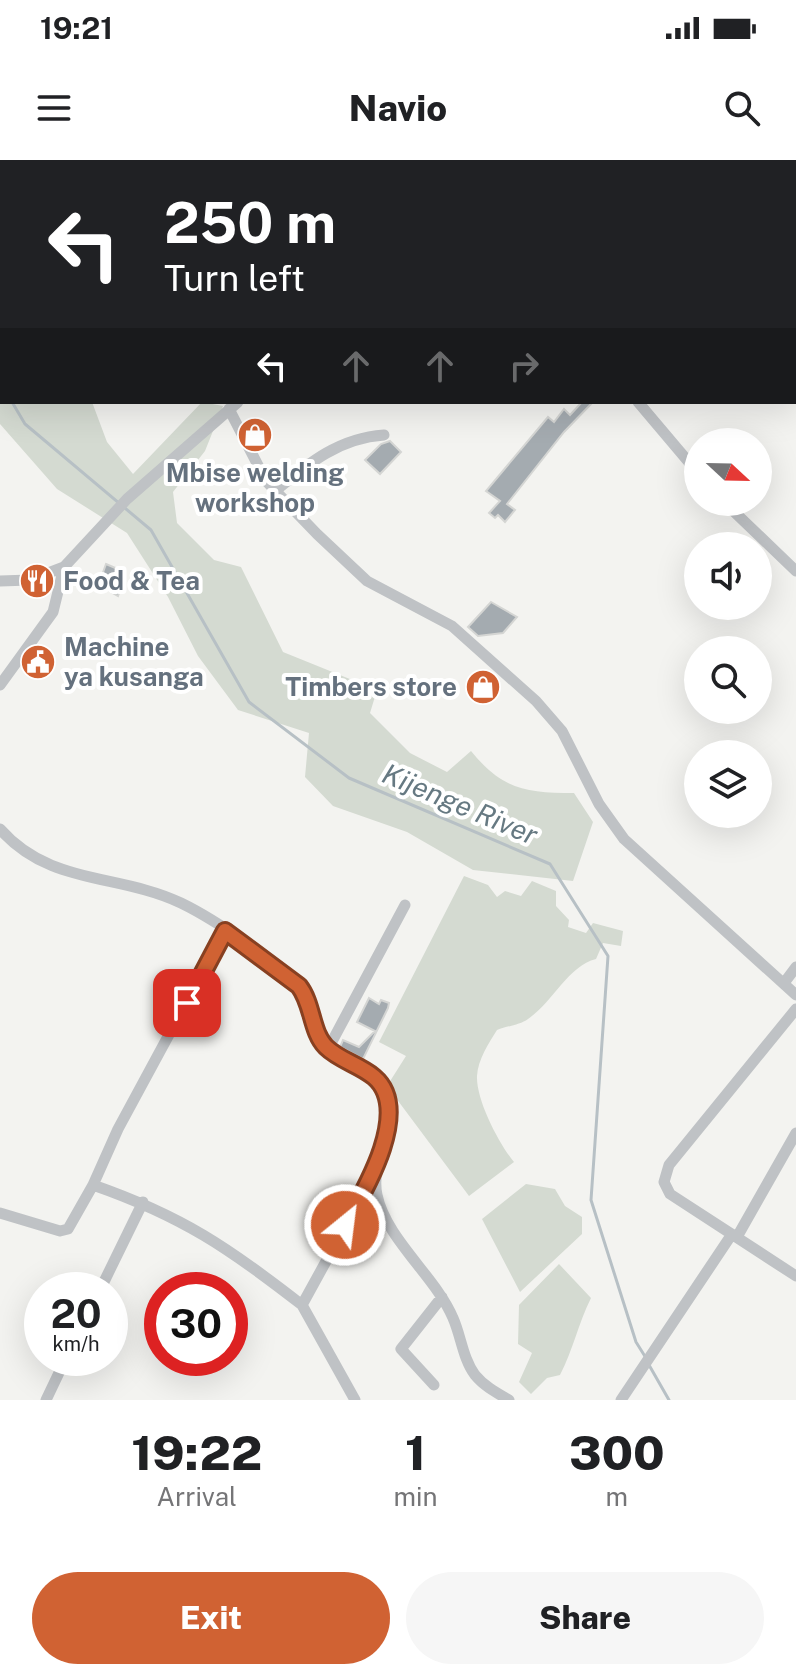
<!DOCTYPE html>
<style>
body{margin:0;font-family:"Public Sans",sans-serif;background:#f6f6f6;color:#202124;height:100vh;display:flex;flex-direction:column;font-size:30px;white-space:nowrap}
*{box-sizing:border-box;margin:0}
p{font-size:26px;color:#757577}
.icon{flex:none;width:44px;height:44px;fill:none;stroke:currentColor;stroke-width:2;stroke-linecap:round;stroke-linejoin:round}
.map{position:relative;height:1240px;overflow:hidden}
.drawer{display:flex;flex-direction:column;background:#fff;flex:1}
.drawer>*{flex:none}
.top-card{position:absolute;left:0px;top:0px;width:796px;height:244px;box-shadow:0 8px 32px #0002;background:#202124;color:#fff;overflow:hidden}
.needle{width:52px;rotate:112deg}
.fabs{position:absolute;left:684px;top:268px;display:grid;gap:16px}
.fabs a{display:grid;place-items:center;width:88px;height:88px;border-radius:50%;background:#fff;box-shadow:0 8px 32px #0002;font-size:40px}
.speed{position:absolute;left:24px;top:1112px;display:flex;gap:16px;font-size:40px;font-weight:700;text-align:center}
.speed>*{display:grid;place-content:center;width:104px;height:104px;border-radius:50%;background:#fff;box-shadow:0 8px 32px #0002;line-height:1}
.speed small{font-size:20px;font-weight:400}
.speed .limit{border:12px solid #d22;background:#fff;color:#111}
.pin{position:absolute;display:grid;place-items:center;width:68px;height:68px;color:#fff;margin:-34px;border-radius:16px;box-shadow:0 4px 12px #0006}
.me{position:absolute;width:88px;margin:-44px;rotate:29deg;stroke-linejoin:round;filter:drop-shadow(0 0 6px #0008)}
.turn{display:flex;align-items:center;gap:28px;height:168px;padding:0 32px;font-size:36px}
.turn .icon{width:104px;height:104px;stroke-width:2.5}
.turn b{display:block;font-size:56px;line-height:68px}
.lanes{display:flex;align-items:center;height:76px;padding:0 32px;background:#0003;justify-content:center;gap:40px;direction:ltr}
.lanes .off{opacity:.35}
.eta{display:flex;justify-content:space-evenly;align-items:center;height:136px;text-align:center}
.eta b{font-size:48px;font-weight:800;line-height:56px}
.action{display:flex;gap:16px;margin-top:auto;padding:16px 32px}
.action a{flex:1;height:92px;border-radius:48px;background:#d06233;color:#fff;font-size:32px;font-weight:800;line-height:92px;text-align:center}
.action a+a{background:#f6f6f6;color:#202124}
.status{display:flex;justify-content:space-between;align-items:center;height:56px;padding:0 40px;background:#fff;direction:ltr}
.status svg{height:22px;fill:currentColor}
header{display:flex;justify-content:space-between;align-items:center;height:104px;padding:0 32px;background:#fff;font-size:36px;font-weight:800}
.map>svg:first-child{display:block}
.green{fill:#d4dad1}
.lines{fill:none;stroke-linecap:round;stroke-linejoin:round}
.stream{stroke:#b7c0c5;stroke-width:3}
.building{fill:#a4abb0;stroke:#d4d5d3;stroke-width:2}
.minor{stroke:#bfc2c5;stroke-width:11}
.route-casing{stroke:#874021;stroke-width:20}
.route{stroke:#d06233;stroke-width:14}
.labels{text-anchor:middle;stroke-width:8;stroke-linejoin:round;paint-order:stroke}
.poi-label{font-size:26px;font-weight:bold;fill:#65717e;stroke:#fff;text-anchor:start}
.water-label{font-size:28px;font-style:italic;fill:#667982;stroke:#fff}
</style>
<div class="status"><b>19:21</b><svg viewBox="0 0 49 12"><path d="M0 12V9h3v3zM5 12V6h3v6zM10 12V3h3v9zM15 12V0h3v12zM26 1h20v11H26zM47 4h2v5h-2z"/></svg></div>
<header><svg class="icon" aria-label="menu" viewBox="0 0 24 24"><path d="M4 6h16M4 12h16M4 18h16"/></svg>Navio<svg class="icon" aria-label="search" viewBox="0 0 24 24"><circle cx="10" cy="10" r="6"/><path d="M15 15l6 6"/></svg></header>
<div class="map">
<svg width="796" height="1240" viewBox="0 0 796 1240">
<rect width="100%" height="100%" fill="#f3f3f0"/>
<path class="green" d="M 0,0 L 14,0 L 2,2 L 2,242 L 92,242 L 107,282 L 133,314 L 202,242 L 223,246 L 205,291 L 173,332 L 177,363 L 214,400 L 241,407 L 283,492 L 377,530 L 370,553 L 410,593 L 447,612 L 471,591 C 503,630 526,633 574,633 L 593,662 L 573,721 L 473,710 L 407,672 L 333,646 L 305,617 L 309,573 L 238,550 L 198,496 L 168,437 L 127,373 L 57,329 L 0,264 Z
M 464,716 L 488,725 L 497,737 L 505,731 L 521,736 L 532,721 L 556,731 L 556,746 L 569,760 L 568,767 L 586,773 L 593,763 L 623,771 L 621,786 L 603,783 L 596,799 C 568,806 553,842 528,859 C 520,865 507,866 497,870 C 489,883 478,899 477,916 C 476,940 499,984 514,1002 L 469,1036 L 387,926 L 406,896 L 379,882 Z
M 526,1024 L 555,1029 L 565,1046 L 582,1057 L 582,1074 L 520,1132 L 482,1059 Z
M 559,1104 L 591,1138 C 578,1164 573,1190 560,1215 L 547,1218 L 531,1234 L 519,1222 L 532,1193 L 518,1184 L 519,1145 Z"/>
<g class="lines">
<path class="stream" d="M 0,222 L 2,225
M 12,242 L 25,264 L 151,370 L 249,542 L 349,618 L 550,704 L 608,796 L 591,1040 L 636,1182 L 646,1198
M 649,1205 L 669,1240"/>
</g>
<path class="building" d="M 582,242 L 593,242 L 564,272 L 507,344 L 515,350 L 505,362 L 498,355 L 495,358 L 489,353 L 500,341 L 486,331 L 548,257 L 554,262 L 564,249 L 570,255 Z
M 390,281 L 401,292 L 380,314 L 365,300 L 381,284 Z
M 106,404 L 120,410 L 113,423 L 121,427 L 118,436 L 84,417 L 101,418 Z
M 491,442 L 517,457 L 503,473 L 478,476 L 468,467 Z
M 369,838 L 379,844 L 381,840 L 389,843 L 388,848 L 363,899 L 340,887 L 343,880 L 359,887 L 375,871 L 357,862 Z"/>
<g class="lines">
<path class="minor" d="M 507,0 L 508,2
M 731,2 L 732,0
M 638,242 L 698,313
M 229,249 L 266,321 L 317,374 L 367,421 L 452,466 L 536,541 L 562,571 L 599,644 L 624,679 L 796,835
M 275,331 C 309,303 339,278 384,275
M 724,342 L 796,411
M 0,421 L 30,420 L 64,407 L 127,339 L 238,242
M 0,525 L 53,452 L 64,407
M 0,669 C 50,726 118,713 181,743 C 212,758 289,808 307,836 C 316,851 314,874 326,887 C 339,901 364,904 376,919 C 405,952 369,998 377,1035 C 386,1079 436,1117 453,1158 C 461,1176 463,1199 475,1215 C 484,1226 497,1233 509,1240
M 784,823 L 796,807
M 796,849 L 669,1005 L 664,1022 L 670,1034 L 796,1116
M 328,889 L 405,745
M 93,1025 C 182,1056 229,1088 302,1145
M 0,1053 L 60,1071 L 68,1069 L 93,1025 L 118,969 L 225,771
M 737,1077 L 796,973
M 100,1130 L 143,1042
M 434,1225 L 401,1189 L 442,1137
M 46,1240 L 66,1198
M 355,1240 L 302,1145 L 374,1014
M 621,1240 L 732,1074"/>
</g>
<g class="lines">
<g class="route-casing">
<path id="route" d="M 187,843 L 225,771 L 299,826 C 313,844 311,872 326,887 C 339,900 360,905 374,917 C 413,950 364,1032 345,1065"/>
</g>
<use href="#route" class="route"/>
</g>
<defs>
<g id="shop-disc" transform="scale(1.8)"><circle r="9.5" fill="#d06233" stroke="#fff"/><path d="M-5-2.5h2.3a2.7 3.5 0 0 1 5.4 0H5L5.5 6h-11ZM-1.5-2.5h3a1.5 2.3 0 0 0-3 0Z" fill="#fff"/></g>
<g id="restaurant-disc" transform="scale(1.8)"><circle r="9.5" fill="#d06233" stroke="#fff"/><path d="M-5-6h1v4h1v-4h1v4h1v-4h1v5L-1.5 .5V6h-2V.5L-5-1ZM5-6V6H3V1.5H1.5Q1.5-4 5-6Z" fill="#fff"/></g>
<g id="civic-disc" transform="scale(1.8)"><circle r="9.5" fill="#d06233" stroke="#fff"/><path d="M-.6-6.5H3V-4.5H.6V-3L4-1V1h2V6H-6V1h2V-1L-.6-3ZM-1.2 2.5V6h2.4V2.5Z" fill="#fff"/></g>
</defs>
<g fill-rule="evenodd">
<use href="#shop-disc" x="255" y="275"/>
<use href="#restaurant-disc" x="37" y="421"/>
<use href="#civic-disc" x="38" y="502"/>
<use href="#shop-disc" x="483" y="527"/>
</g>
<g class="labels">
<g class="poi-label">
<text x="255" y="322" text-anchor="middle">Mbise welding<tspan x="255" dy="30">workshop</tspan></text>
<text x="63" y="430">Food &amp; Tea</text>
<text x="64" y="496">Machine<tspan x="64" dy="30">ya kusanga</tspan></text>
<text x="457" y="536" text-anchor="end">Timbers store</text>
</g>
<g class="water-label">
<text transform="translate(460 644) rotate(23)" y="10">Kijenge River</text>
</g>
</g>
</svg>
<div class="fabs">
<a><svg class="needle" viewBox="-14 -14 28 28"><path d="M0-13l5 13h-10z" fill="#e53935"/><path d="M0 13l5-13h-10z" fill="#757577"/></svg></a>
<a><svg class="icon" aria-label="sound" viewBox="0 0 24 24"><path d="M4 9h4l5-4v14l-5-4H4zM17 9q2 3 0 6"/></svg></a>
<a><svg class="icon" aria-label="search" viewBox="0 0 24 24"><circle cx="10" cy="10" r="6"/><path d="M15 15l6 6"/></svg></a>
<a><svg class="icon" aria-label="layers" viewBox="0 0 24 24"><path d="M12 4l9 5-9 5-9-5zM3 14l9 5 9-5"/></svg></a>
</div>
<div class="speed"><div>20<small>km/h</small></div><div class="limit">30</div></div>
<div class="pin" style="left:187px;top:843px;background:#d93025"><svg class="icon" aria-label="arrive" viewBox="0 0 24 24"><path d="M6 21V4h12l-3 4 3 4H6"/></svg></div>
<svg class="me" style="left:345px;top:1065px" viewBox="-20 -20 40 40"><circle r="17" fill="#d06233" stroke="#fff" stroke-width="3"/><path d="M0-11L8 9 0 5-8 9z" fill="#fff"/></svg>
<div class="top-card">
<div class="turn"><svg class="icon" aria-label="left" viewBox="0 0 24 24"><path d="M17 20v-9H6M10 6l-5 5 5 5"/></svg><div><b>250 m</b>Turn left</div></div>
<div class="lanes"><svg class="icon" aria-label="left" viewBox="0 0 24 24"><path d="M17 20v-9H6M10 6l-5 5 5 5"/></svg><svg class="icon off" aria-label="ahead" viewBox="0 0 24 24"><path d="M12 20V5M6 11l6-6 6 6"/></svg><svg class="icon off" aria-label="ahead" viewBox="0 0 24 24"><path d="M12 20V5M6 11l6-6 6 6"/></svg><svg class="icon off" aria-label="right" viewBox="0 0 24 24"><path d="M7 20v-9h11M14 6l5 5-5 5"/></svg></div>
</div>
</div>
<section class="drawer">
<div class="eta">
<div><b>19:22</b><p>Arrival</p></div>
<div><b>1</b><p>min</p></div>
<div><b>300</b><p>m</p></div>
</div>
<div class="action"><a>Exit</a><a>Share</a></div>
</section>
